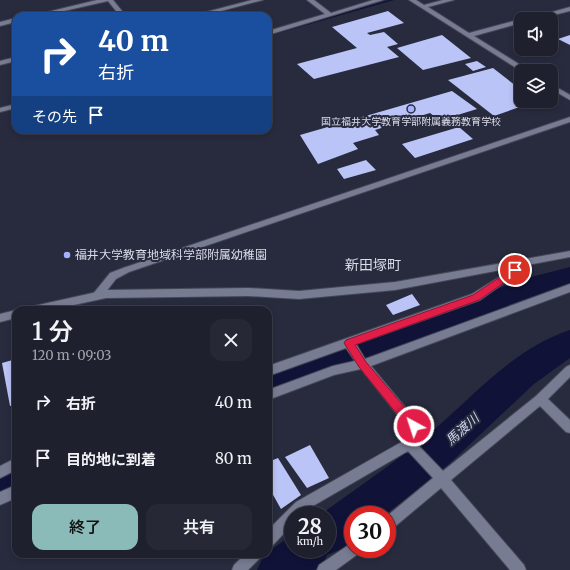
<!DOCTYPE html>
<html lang="ja">
<meta charset="utf-8">
<style>
body{margin:0;font-family:Merriweather,"Noto Sans JP",serif;background:#262836;color:#f1f3f6;height:100vh;display:flex;flex-direction:column;font-size:15px;white-space:nowrap}
*{box-sizing:border-box;margin:0}
p{font-size:13px;color:#a1a3aa}
.icon{flex:none;width:22px;height:22px;fill:none;stroke:currentColor;stroke-width:2;stroke-linecap:round;stroke-linejoin:round}
.map{position:relative;flex:1;overflow:hidden}
.side{position:absolute;left:12px;top:306px;width:260px;height:252px;display:flex;flex-direction:column;background:#1e202e;border-radius:12px;box-shadow:0 2px 6px #0003,0 0 0 1px #3c3e4a}
.side>*{flex:none}
.hud{position:absolute;left:12px;top:12px;width:260px;height:122px;border-radius:12px;box-shadow:0 2px 6px #0003,0 0 0 1px #3c3e4a;background:#1a4fa0;color:#fff;overflow:hidden}
.controls{position:absolute;left:514px;top:12px;display:grid;gap:8px}
.controls a{display:grid;place-items:center;width:44px;height:44px;border-radius:8px;background:#1e202e;box-shadow:0 2px 6px #0003,0 0 0 1px #3c3e4a;font-size:20px}
.speed{position:absolute;left:284px;top:506px;display:flex;gap:8px;font-size:20px;font-weight:700;text-align:center}
.speed>*{display:grid;place-content:center;width:52px;height:52px;border-radius:50%;background:#1e202e;box-shadow:0 2px 6px #0003,0 0 0 1px #3c3e4a;line-height:1}
.speed small{font-size:10px;font-weight:400}
.speed .limit{border:6px solid #d22;background:#fff;color:#111}
.pin{position:absolute;display:grid;place-items:center;width:34px;height:34px;color:#fff;margin:-17px;border:2px solid #fff;border-radius:50%;box-shadow:0 1px 4px #0007}
.me{position:absolute;width:44px;margin:-22px;rotate:320deg;stroke-linejoin:round;filter:drop-shadow(0 0 3px #0008)}
.turn{display:flex;align-items:center;gap:14px;height:84px;padding:0 20px;font-size:18px}
.turn .icon{width:52px;height:52px;stroke-width:2.5}
.turn b{display:block;font-size:28px;line-height:34px}
.then{display:flex;align-items:center;height:38px;padding:0 20px;background:#0003;gap:8px;font-size:15px}
.round{display:grid;place-items:center;flex:none;width:42px;height:42px;border-radius:12px;background:#262836}
.headline{display:flex;align-items:center;justify-content:space-between;height:68px;padding:0 20px}
h1{font-size:24px;font-weight:600;line-height:30px}
.action{display:flex;gap:8px;margin-top:auto;padding:8px 20px}
.action a{flex:1;height:46px;border-radius:12px;background:#8bbbb9;color:#111;font-size:16px;font-weight:600;line-height:46px;text-align:center}
.action a+a{background:#262836;color:#f1f3f6}
ul{padding:0;list-style:none}
li{display:flex;align-items:center;gap:12px;height:56px;padding:0 20px}
li div{flex:1}
li b{display:block;font-size:15px}
li em{font-style:normal}
.map>svg:first-child{display:block}
.lines{fill:none;stroke-linecap:round;stroke-linejoin:round}
.stream{fill:#101238;fill-rule:evenodd}
.river{fill:#101238;fill-rule:evenodd}
.building{fill:#bac4f7}
.street-casing{stroke:#454757;stroke-width:2}
.secondary-casing{stroke:#454757;stroke-width:2}
.street{fill:#787c92;fill-rule:evenodd}
.secondary{fill:#787c92;fill-rule:evenodd}
.route{fill:#e11d48;stroke:#92132f}
.poi-dot{fill:#a5b1fc;stroke:#282b3e;stroke-width:1.5}
.labels{text-anchor:middle;stroke-width:4;stroke-linejoin:round;paint-order:stroke}
.far-poi-label{font-size:10px;fill:#dadce9;stroke:#282b3e}
.poi-label{font-size:12px;fill:#dadce9;stroke:#282b3e;text-anchor:start}
.water-label{font-size:13px;font-style:italic;fill:#d2d8f5;stroke:#282b3e}
.quarter-label{font-size:14px;fill:#dadce9;stroke:#282b3e}
</style>
<div class="map">
<svg width="570" height="570" viewBox="0 0 570 570">
<rect width="100%" height="100%" fill="#282b3e"/>
<g class="lines">
<path class="stream" d="M 389,0 L 394,0 L 268,36 L 268,34 Z"/>
<path class="river" d="M 570,267 L 570,289 L 549,295 L 268,399 L 268,369 L 531,277 Z
M 570,330 L 570,358 L 534,384 L 449,464 L 385,515 L 353,515 L 353,540 L 342,549 L 327,555 L 323,564 L 315,570 L 257,570 L 264,555 L 268,554 L 268,552 L 293,534 L 293,549 L 327,549 L 327,515 L 320,515 C 354,490 390,466 423,439 C 470,401 511,349 570,330 Z
M 16,461 L 16,499 L 0,506 L 0,467 Z"/>
</g>
<path class="building" d="M 388,11 L 404,23 L 367,33 L 370,35 L 384,32 L 398,44 L 387,47 L 399,57 L 314,79 L 297,64 L 357,48 L 332,27 Z
M 442,35 L 471,58 L 423,70 L 397,48 Z
M 570,35 L 570,45 L 558,39 Z
M 477,61 L 486,67 L 473,71 L 465,64 Z
M 493,68 L 521,90 L 521,101 L 537,101 L 494,116 L 448,80 Z
M 452,91 L 477,109 L 451,117 L 460,124 L 448,127 L 430,113 L 375,130 L 379,135 L 353,143 L 358,149 L 318,164 L 300,135 Z
M 459,127 L 473,139 L 415,158 L 402,144 Z
M 366,160 L 376,170 L 344,179 L 337,169 Z
M 412,294 L 420,305 L 393,315 L 386,305 Z
M 16,359 L 16,404 L 10,406 L 2,363 Z
M 310,445 L 329,478 L 307,488 L 285,457 Z
M 278,458 L 301,495 L 281,509 L 268,486 L 268,462 Z"/>
<g class="lines">
<g class="street-casing">
<path id="street" d="M 97,0 L 113,0 L 126,16 L 120,16 L 108,1 L 42,16 L 31,16 Z
M 252,0 L 263,0 L 202,16 L 191,16 Z
M 307,0 L 314,0 L 331,13 L 373,0 L 383,0 L 268,35 L 268,31 L 325,14 Z
M 409,0 L 416,0 L 424,5 L 443,0 L 454,0 L 428,7 L 469,33 L 521,19 L 521,23 L 474,36 L 530,71 L 521,71 Z
M 570,7 L 570,11 L 538,19 L 527,19 Z
M 16,18 L 16,22 L 0,26 L 0,22 Z
M 16,57 L 16,61 L 0,65 L 0,61 Z
M 551,84 L 570,95 L 570,100 L 551,89 Z
M 16,104 L 16,108 L 0,112 L 0,108 Z
M 570,117 L 570,122 L 129,272 L 116,279 L 102,297 L 94,297 L 93,294 L 110,273 L 123,268 Z
M 528,259 L 533,262 L 531,264 L 480,300 L 356,344 L 365,359 L 570,284 L 570,292 L 371,366 L 424,430 L 426,434 L 417,444 L 443,471 L 536,396 L 566,367 L 570,365 L 570,377 L 548,399 L 570,420 L 570,433 L 566,432 L 540,406 L 451,480 L 524,565 L 526,570 L 510,570 L 441,488 L 392,529 L 387,530 L 387,516 L 433,478 L 408,451 L 306,510 L 301,515 L 293,515 L 293,524 L 273,545 L 268,547 L 268,530 L 296,502 L 405,440 L 412,433 L 361,369 L 334,375 L 268,400 L 268,390 L 333,366 L 355,361 L 346,348 L 268,376 L 268,366 L 472,294 Z
M 16,458 L 16,470 L 0,478 L 0,466 Z
M 16,485 L 16,498 L 0,505 L 0,492 Z
M 353,542 L 353,549 L 360,549 L 358,554 L 336,570 L 317,570 L 319,565 Z
M 245,554 L 261,554 L 259,559 L 248,570 L 232,570 L 234,565 Z"/>
</g>
<g class="secondary-casing">
<path id="secondary" d="M 570,251 L 570,257 L 395,290 L 299,299 L 248,296 L 106,298 L 51,310 L 29,310 L 30,307 L 34,306 L 106,290 L 248,288 L 299,291 L 395,282 Z
M 16,310 L 16,318 L 0,322 L 0,314 Z"/>
</g>
<use href="#street" class="street"/>
<use href="#secondary" class="secondary"/>
</g>
<path class="route" d="M 515,267 L 518,268 L 518,273 L 479,300 L 355,345 L 366,362 L 418,423 L 420,426 L 418,430 L 410,430 L 359,367 L 344,343 L 346,340 L 473,295 Z"/>
<g class="poi-dot">
<circle cx="411" cy="109" r="4"/>
<circle cx="67" cy="255" r="4"/>
</g>
<g class="labels">
<g class="far-poi-label">
<text x="411" y="125">国立福井大学教育学部附属義務教育学校</text>
</g>
<g class="poi-label">
<text x="75" y="259">福井大学教育地域科学部附属幼稚園</text>
</g>
<g class="water-label">
<text transform="translate(462 429) rotate(-42)" y="5">馬渡川</text>
</g>
<g class="quarter-label">
<text x="373" y="270">新田塚町</text>
</g>
</g>
</svg>
<div class="controls">
<a><svg class="icon" aria-label="sound" viewBox="0 0 24 24"><path d="M4 9h4l5-4v14l-5-4H4zM17 9q2 3 0 6"/></svg></a>
<a><svg class="icon" aria-label="layers" viewBox="0 0 24 24"><path d="M12 4l9 5-9 5-9-5zM3 14l9 5 9-5"/></svg></a>
</div>
<div class="speed"><div>28<small>km/h</small></div><div class="limit">30</div></div>
<div class="pin" style="left:515px;top:270px;background:#d93025"><svg class="icon" aria-label="arrive" viewBox="0 0 24 24"><path d="M6 21V4h12l-3 4 3 4H6"/></svg></div>
<svg class="me" style="left:414px;top:426px" viewBox="-20 -20 40 40"><circle r="17" fill="#e11d48" stroke="#fff" stroke-width="3"/><path d="M0-11L8 9 0 5-8 9z" fill="#fff"/></svg>
<div class="hud">
<div class="turn"><svg class="icon" aria-label="right" viewBox="0 0 24 24"><path d="M7 20v-9h11M14 6l5 5-5 5"/></svg><div><b>40 m</b>右折</div></div>
<div class="then">その先<svg class="icon" aria-label="arrive" viewBox="0 0 24 24"><path d="M6 21V4h12l-3 4 3 4H6"/></svg></div>
</div>
<section class="side">
<div class="headline"><div><h1>1 分</h1><p>120 m · 09:03</p></div><a class="round"><svg class="icon" aria-label="close" viewBox="0 0 24 24"><path d="M6 6l12 12M18 6L6 18"/></svg></a></div>
<ul>
<li><svg class="icon" aria-label="right" viewBox="0 0 24 24"><path d="M7 20v-9h11M14 6l5 5-5 5"/></svg><div><b>右折</b></div><em>40 m</em></li>
<li><svg class="icon" aria-label="arrive" viewBox="0 0 24 24"><path d="M6 21V4h12l-3 4 3 4H6"/></svg><div><b>目的地に到着</b></div><em>80 m</em></li>
</ul>
<div class="action"><a>終了</a><a>共有</a></div>
</section>
</div>
